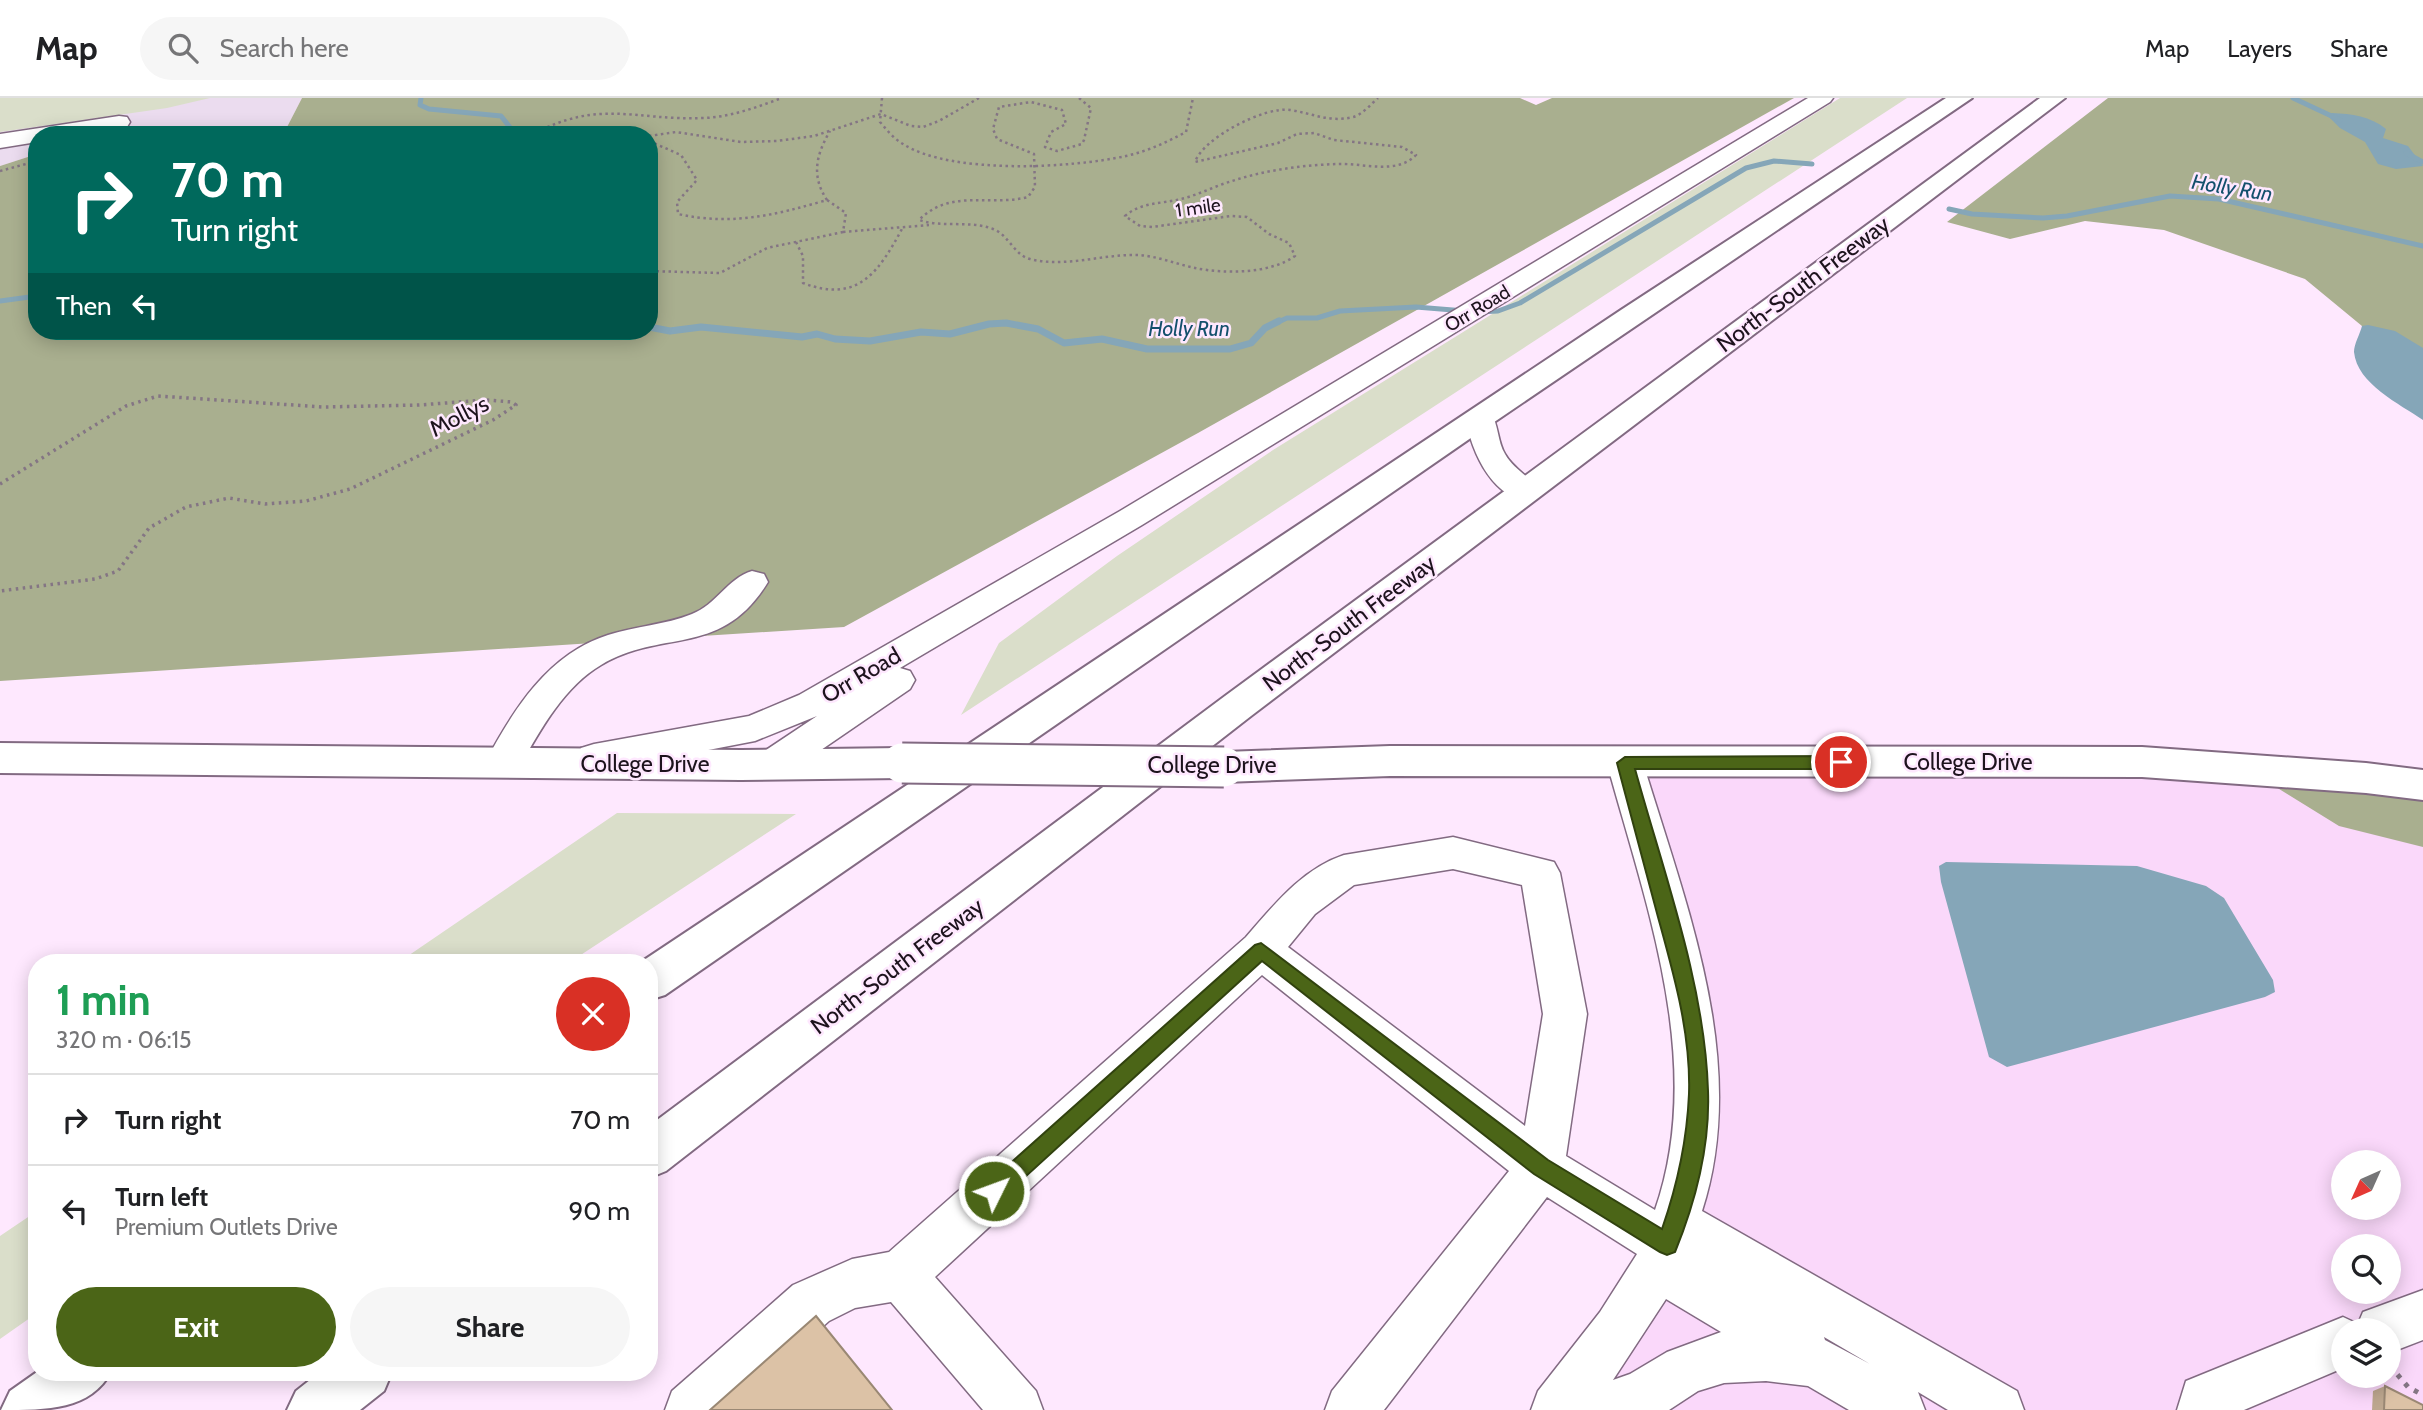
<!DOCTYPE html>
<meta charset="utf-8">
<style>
body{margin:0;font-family:Cabin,sans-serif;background:#f6f6f6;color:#202124;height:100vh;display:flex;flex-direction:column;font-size:26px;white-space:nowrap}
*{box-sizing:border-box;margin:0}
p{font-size:23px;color:#757577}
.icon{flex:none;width:38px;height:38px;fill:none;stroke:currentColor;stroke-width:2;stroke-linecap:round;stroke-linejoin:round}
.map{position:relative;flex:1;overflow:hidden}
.details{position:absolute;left:28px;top:856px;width:630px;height:427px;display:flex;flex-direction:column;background:#fff;border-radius:28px;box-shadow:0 4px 18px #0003}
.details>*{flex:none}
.top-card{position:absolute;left:28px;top:28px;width:630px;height:214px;border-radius:28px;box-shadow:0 4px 18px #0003;background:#00695c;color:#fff;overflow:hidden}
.needle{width:46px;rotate:225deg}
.controls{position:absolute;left:2331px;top:1052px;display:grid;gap:14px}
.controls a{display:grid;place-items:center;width:70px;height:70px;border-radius:50%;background:#fff;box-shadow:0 4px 18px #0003;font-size:35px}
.pin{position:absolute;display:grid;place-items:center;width:60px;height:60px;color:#fff;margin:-30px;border:4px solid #fff;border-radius:50%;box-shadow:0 2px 7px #0007}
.me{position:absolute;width:77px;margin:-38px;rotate:48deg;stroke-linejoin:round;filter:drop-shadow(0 0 5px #0008)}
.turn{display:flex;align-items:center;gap:24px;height:147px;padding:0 28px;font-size:32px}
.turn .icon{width:91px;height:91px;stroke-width:2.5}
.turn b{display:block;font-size:49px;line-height:60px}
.then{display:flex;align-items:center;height:66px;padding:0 28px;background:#0003;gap:14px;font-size:26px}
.round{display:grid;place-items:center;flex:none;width:74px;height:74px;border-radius:37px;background:#f6f6f6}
.summary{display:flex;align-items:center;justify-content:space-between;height:119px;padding:0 28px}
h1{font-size:42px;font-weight:700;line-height:52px;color:#1e9e55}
.action{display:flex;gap:14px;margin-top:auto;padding:14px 28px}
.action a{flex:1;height:80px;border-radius:42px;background:#4b6517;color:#fff;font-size:28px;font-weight:700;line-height:80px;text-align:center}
.action a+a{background:#f6f6f6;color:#202124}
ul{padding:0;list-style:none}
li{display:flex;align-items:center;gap:21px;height:91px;padding:0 28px;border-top:2px solid #e0e0e0}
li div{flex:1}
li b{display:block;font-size:26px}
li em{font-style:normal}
header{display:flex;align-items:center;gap:42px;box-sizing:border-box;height:98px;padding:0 35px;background:#fff;border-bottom:2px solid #e0e0e0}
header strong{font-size:33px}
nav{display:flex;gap:38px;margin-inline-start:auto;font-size:24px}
.search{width:490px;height:63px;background:#f6f6f6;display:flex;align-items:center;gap:18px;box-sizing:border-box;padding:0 24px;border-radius:38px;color:#757577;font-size:26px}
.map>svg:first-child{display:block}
.built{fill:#fad8fa;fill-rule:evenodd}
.education{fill:#ebdcef}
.green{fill:#dadeca}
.forest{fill:#a9af8f}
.water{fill:#85a6b8}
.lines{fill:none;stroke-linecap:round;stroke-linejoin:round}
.stream-far1{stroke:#85a6b8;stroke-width:5}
.stream{stroke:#85a6b8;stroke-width:7}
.minor-casing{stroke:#826a82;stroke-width:3}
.major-casing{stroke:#826a82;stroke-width:4}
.highway-casing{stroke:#826a82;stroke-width:4}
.path-far2{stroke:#847584;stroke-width:2.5;stroke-dasharray:2.5 3.5;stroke-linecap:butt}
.path-far1{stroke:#847584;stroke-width:3.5;stroke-dasharray:2.5 4.5;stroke-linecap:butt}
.path{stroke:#847584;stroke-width:5;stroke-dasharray:4.5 7;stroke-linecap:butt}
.minor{fill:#fff;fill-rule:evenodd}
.major{fill:#fff;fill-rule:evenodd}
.highway{fill:#fff;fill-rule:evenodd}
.major-bridge-casing{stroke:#826a82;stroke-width:43;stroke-linecap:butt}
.major-bridge{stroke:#fff;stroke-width:39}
.wall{fill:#bda78f}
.building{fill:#dcc2a6;stroke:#9a8874;stroke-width:2}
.route{fill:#4b6517;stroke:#31420f;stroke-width:2}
.labels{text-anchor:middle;stroke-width:5;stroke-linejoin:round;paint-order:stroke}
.far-street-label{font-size:19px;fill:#1d131d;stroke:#fee8fe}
.far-water-label{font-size:21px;font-style:italic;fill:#13506c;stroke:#fee8fe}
.street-label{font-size:23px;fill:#1d131d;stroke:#fee8fe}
</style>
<header>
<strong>Map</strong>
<div class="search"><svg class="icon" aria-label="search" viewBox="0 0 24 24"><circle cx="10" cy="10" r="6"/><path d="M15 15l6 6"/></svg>Search here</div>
<nav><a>Map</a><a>Layers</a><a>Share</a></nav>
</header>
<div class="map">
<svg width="2423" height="1312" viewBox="0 0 2423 1312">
<rect width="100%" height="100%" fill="#fee8fe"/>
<path class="built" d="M 2142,664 L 2423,687 L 2423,1312 L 1557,1312 L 1694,1046 L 1625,665 ZM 2343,1064 L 2389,1064 L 2389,1110 L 2343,1110 ZM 2343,1148 L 2389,1148 L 2389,1194 L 2343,1194 ZM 2343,1232 L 2389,1232 L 2389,1278 L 2343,1278 Z"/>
<path class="education" d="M 0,0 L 302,0 L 286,31 L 294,37 L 37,37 L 37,56 L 0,68 Z"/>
<path class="green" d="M 0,0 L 210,0 L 167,10 L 0,34 Z
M 1840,0 L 1907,0 L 961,617 L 999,545 L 1117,458 L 1273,352 Z
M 617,715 L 796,716 L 570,864 L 399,864 Z
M 37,1113 L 37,1215 L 0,1241 L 0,1138 Z"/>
<path class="forest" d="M 302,0 L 1520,0 L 1536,7 L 1552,0 L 1794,0 L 1198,335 L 844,529 L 0,583 L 0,68 L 37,56 L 37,233 L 649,233 L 649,37 L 294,37 L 286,31 Z
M 2108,0 L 2423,0 L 2423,257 L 2362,228 L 2305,181 L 2164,132 L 2085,123 L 2010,141 L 1947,124 Z
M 2247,671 L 2423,689 L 2423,749 L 2339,728 Z"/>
<path class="water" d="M 2332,15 C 2352,16 2370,18 2386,31 L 2383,40 L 2408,48 L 2423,68 L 2396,71 L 2378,66 L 2365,44 L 2340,30 L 2328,18 Z
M 2368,227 L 2395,233 L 2423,250 L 2423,322 C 2400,306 2357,286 2354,254 C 2354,246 2360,236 2362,228 Z
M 1946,764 L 2137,768 L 2206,788 L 2224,800 L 2273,882 L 2275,894 L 2265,899 L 2007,969 L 1989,959 L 1941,784 L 1939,768 Z"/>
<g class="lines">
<path class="stream-far1" d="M 421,0 L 420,7 L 429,11 L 501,18 L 516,37
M 2293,0 L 2340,22
M 2406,55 L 2423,64
M 1949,111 L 1972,116 L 2043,120 L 2067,118 L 2170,98 L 2219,101 L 2423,148
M 0,203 L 37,198
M 1479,214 L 1498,213 L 1520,205 L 1746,70 L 1774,63 L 1812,66
M 1003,225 L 1007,225
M 1276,225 L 1287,220 L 1317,220 L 1340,213 L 1416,209 L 1465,213"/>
<path class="stream" d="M 649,229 L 670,233 L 701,229 L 802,239 L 817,236 L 835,241 L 870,243 L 921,234 L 950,236 L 989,226 L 1006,225 L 1038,231 L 1064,245 L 1102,241 L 1147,251 L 1230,251 L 1251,245 L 1265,230 L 1279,223"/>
<g class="minor-casing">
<path id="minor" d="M 1808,0 L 1833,0 L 1830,4 L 1142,427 L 900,570 L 910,573 L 915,582 L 910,591 L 786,676 L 773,680 L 760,676 L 755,666 L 760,656 L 817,618 L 755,643 L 594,674 L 581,670 L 576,660 L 581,650 L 594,646 L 749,618 L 799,597 L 1120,413 Z
M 119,18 L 127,19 L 130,24 L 127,29 L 80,37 L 37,37 L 37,44 L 0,50 L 0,36 Z
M 1480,311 L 1490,314 C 1499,326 1497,343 1505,356 C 1514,372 1531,379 1540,393 L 1536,400 C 1496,410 1470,352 1466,320 L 1470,314 Z
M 752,473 L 764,476 L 768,484 C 721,561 662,530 601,567 C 562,590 538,636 516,675 L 503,679 L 490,675 L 485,665 C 513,612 548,556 608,537 C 636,528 665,527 692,516 C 716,507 728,480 752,473 Z
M 1625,651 L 1638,655 L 1643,665 C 1686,807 1750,965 1702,1113 L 2017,1293 L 2024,1312 L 1948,1312 L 1918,1294 L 1925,1312 L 1849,1312 L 1808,1288 L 1766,1283 L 1724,1285 L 1698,1293 L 1669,1312 L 1531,1312 L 1538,1293 L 1600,1214 L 1637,1156 L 1547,1099 L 1384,1312 L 1325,1312 L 1332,1293 L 1509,1073 L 1262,877 L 935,1179 L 1036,1293 L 1043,1312 L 983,1312 L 891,1204 L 855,1210 L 829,1223 L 730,1312 L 665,1312 L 672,1293 L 793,1187 L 852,1161 L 889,1154 L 1246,839 C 1274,807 1302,771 1344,757 L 1453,739 L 1554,764 L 1560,775 L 1587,916 L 1566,1058 L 1655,1112 C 1706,966 1646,807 1607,665 L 1612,655 ZM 1453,771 L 1522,787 L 1543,916 L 1525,1028 L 1288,849 L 1315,816 L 1354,787 ZM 1666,1201 L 1721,1234 L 1667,1254 L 1630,1276 L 1613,1282 ZM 1824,1239 L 1870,1266 L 1825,1242 Z
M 2423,1192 L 2423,1242 L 2389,1255 L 2389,1232 L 2343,1232 L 2343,1270 L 2244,1312 L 2177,1312 L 2186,1283 L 2343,1219 L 2358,1226 L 2363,1214 Z"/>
</g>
<g class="major-casing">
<path id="major" d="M 0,645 L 741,652 L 902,650 L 916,655 L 921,665 L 916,675 L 902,680 L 741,682 L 0,675 Z
M 1390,648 L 2142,649 L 2366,665 L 2423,672 L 2423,702 L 2366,695 L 2142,679 L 1390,678 L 1224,684 L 1210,679 L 1205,669 L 1210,659 L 1224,654 Z"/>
</g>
<g class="highway-casing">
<path id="highway" d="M 1946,0 L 1972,0 L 1478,335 L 665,897 L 649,902 L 649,864 L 641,864 L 1621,212 Z
M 2040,0 L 2065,0 L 1251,618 L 666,1073 L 649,1080 L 649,1028 L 1225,598 Z
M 37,1274 L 111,1274 C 90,1312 48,1312 1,1312 L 10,1293 Z
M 320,1274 L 392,1274 L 384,1293 L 360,1312 L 287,1312 L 296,1293 Z"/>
</g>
<path class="path-far2" d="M 882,0 L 880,24 C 887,32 894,41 903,46 C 952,77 1071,70 1126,58 C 1148,53 1167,44 1186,34 L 1193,0
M 1079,0 L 1091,10 L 1084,42 L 1082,46 L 1057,53 L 1045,49 L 1051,34 L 1066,26 L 1062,12 L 1031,4 L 999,9 L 993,31 L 997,41 L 1034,56 L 1035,89 L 1028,99 C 989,109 951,90 919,122 C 943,130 970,122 993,131 C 1009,137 1014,157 1030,161 C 1065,170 1102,156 1138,157 C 1157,158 1176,166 1195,170 C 1224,176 1270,176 1295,158 L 1289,145 L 1269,136 L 1247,119 L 1231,118 L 1152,129 L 1140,128 L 1125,118 C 1141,104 1161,106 1181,101 C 1198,97 1215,88 1232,83 C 1266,72 1303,67 1338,66 C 1363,65 1397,77 1416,57 L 1402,49 L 1334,42 L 1314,35 L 1297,36 L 1278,45 L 1195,64 C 1203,40 1265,8 1290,12 C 1312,15 1329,25 1353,19 C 1362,17 1371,6 1378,0
M 531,37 C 601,0 633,23 704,20 C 731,19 757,9 782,0
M 649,38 L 676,34 L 741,44 L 777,43 L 814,38 L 881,16 L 911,28 L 923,29 L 939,23 L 979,0
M 649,43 L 681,57 L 697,82 L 677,104 L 678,116 C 732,128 775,117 827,102 L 846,115 L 843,134 L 767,150 L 720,175 L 649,173
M 0,73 L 37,63
M 827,102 C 811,78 816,57 830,33
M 843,134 L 929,127
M 796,144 L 803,158 L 803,185 C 858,206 879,174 903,129"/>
<path class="path-far1" d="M 0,386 L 126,308 L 158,298 L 323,309 L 419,307 L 486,302 L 512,304 L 516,307 L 493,322 L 350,391 L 306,403 L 265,406 L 229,400 L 186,409 L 149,430 L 118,473 L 95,481 L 0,493"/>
<path class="path" d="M 2390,1268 L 2408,1289 L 2423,1297"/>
<use href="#minor" class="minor"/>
<use href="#major" class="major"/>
<use href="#highway" class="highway"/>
<g class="major-bridge-casing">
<path id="major-bridge" d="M 902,665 L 1224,669"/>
</g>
<use href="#major-bridge" class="major-bridge"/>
</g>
<path class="wall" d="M 2385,1288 L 2423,1312 L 2372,1312 L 2373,1293 Z"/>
<path class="building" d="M 816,1218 L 892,1312 L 710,1312 Z
M 2385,1288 L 2423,1307 L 2423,1312 L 2384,1312 Z"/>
<path class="route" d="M 1841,658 L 1849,664 L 1841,671 L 1635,671 C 1663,773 1705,886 1708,993 C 1710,1047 1695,1105 1675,1154 L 1667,1157 L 1660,1154 L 1534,1076 L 1262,863 L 1002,1100 L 994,1103 L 987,1100 L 984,1093 L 987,1086 L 1255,847 L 1261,845 L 1548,1062 L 1662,1131 C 1677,1088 1687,1043 1689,996 C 1691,936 1674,877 1658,819 C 1644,768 1631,716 1617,665 L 1625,659 Z"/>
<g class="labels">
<g class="far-street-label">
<text transform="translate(1198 109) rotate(-8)" y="7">1 mile</text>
<text transform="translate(1477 210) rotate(-31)" y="7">Orr Road</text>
</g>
<g class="far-water-label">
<text transform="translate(2232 90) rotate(9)" y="7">Holly Run</text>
<text x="1189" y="238">Holly Run</text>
</g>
<g class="street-label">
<text transform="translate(1803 186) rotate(-37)" y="8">North-South Freeway</text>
<text transform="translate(459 318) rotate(-27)" y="8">Mollys</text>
<text transform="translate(1349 525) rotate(-37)" y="8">North-South Freeway</text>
<text transform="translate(861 577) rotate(-30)" y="8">Orr Road</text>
<text x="1968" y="672">College Drive</text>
<text x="645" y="674">College Drive</text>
<text x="1212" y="675">College Drive</text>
<text transform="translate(897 868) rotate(-37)" y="8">North-South Freeway</text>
</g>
</g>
</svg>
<div class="controls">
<a><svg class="needle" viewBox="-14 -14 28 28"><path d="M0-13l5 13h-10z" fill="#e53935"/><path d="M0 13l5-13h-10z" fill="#757577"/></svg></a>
<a><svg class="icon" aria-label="search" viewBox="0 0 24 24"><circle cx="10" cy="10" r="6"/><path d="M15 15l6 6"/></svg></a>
<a><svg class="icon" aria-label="layers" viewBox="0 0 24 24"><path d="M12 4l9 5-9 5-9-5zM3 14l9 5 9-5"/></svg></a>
</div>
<div class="pin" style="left:1841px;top:664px;background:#d93025"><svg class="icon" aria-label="arrive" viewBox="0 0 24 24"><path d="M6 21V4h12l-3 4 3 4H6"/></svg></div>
<svg class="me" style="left:994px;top:1093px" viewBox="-20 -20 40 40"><circle r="17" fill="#4b6517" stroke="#fff" stroke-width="3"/><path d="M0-11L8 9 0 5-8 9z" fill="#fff"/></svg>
<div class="top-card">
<div class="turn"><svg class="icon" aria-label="right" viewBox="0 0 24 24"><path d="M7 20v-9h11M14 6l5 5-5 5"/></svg><div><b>70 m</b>Turn right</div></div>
<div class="then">Then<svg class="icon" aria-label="left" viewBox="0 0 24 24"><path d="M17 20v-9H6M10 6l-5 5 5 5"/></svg></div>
</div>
<section class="details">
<div class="summary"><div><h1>1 min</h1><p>320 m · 06:15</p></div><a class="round" style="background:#d93025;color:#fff"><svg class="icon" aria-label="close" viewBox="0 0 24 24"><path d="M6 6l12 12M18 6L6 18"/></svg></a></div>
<ul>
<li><svg class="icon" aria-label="right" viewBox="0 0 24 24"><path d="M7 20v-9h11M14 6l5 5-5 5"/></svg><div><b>Turn right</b></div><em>70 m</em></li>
<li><svg class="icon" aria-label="left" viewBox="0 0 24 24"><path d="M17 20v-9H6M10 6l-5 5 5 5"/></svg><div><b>Turn left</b><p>Premium Outlets Drive</p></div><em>90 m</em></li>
</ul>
<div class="action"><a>Exit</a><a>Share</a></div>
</section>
</div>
